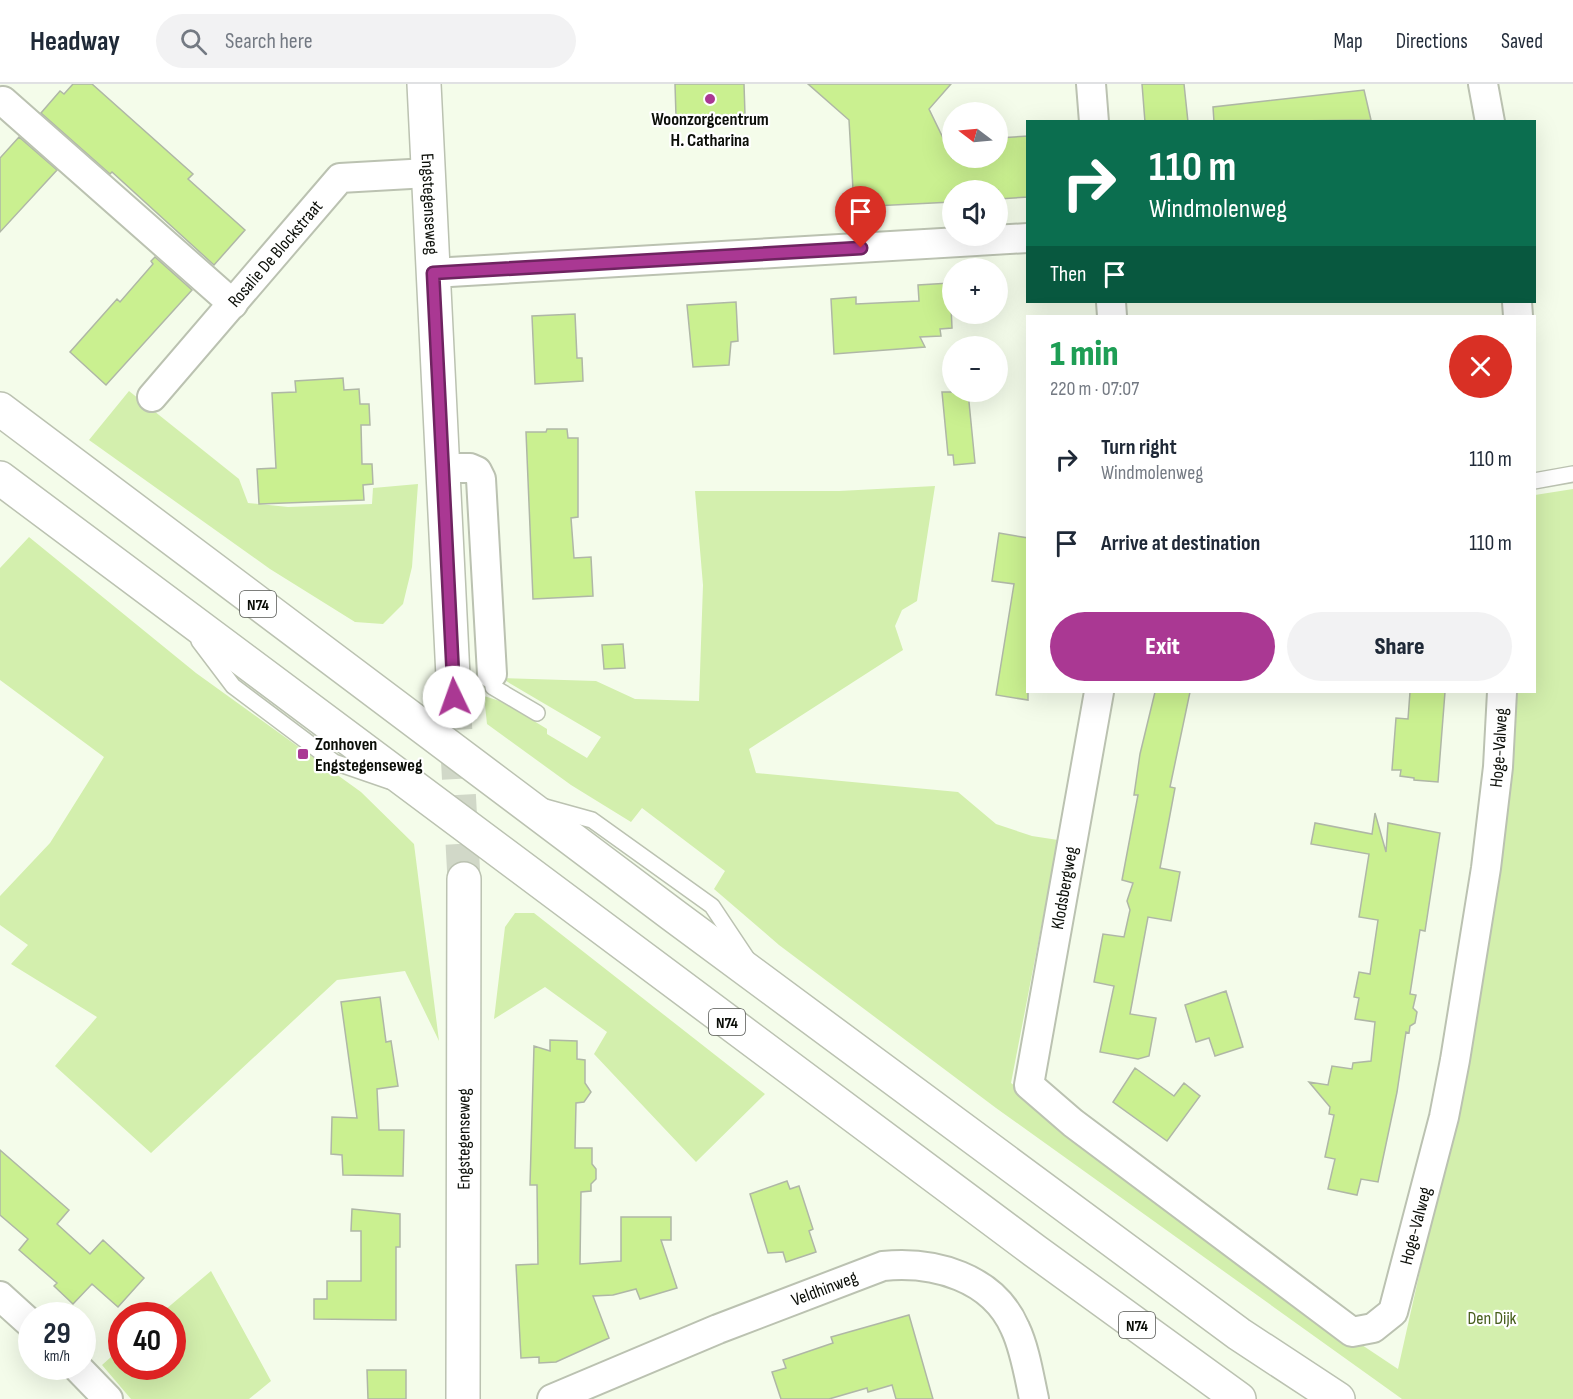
<!DOCTYPE html>
<meta charset="utf-8">
<style>
body{margin:0;font-family:"Sofia Sans Condensed",sans-serif;background:#f2f2f3;color:#1f2937;height:100vh;display:flex;flex-direction:column;font-size:22px;white-space:nowrap}
*{box-sizing:border-box;margin:0}
p{font-size:20px;color:#747a83}
.icon{flex:none;width:33px;height:33px;fill:none;stroke:currentColor;stroke-width:2;stroke-linecap:round;stroke-linejoin:round}
.map{position:relative;flex:1;overflow:hidden}
.sheet{position:absolute;left:1026px;top:231px;width:510px;height:378px;display:flex;flex-direction:column;background:#fff;border-radius:0px;box-shadow:0 6px 24px #0002}
.sheet>*{flex:none}
.top-card{position:absolute;left:1026px;top:36px;width:510px;height:183px;border-radius:0px;box-shadow:0 6px 24px #0002;background:#0b6e4f;color:#fff;overflow:hidden}
.needle{width:39px;rotate:286deg}
.tools{position:absolute;left:942px;top:18px;display:grid;gap:12px}
.tools a{display:grid;place-items:center;width:66px;height:66px;border-radius:50%;background:#fff;box-shadow:0 6px 24px #0002;font-size:30px}
.speed{position:absolute;left:18px;top:1218px;display:flex;gap:12px;font-size:30px;font-weight:700;text-align:center}
.speed>*{display:grid;place-content:center;width:78px;height:78px;border-radius:50%;background:#fff;box-shadow:0 6px 24px #0002;line-height:1}
.speed small{font-size:15px;font-weight:400}
.speed .limit{border:9px solid #d22;background:#fff;color:#111}
.pin{position:absolute;display:grid;place-items:center;width:51px;height:51px;color:#fff;margin:-62px -26px;border-radius:50% 50% 50% 0;rotate:-45deg;box-shadow:0 0 6px #0007}
.pin .icon{rotate:45deg}
.me{position:absolute;width:66px;margin:-33px;rotate:357deg;stroke-linejoin:round;filter:drop-shadow(0 0 4px #0008)}
.turn{display:flex;align-items:center;gap:21px;height:126px;padding:0 24px;font-size:27px}
.turn .icon{width:78px;height:78px;stroke-width:2.5}
.turn b{display:block;font-size:42px;line-height:51px}
.then{display:flex;align-items:center;height:57px;padding:0 24px;background:#0003;gap:12px;font-size:22px}
.round{display:grid;place-items:center;flex:none;width:63px;height:63px;border-radius:32px;background:#f2f2f3}
.overview{display:flex;align-items:center;justify-content:space-between;height:102px;padding:0 24px}
h1{font-size:36px;font-weight:800;line-height:45px;color:#1e9e55}
.cta{display:flex;gap:12px;margin-top:auto;padding:12px 24px}
.cta a{flex:1;height:69px;border-radius:36px;background:#aa3893;color:#fff;font-size:24px;font-weight:800;line-height:69px;text-align:center}
.cta a+a{background:#f2f2f3;color:#1f2937}
ul{padding:0;list-style:none}
li{display:flex;align-items:center;gap:18px;height:84px;padding:0 24px}
li div{flex:1}
li b{display:block;font-size:22px}
li em{font-style:normal}
header{display:flex;align-items:center;gap:36px;box-sizing:border-box;height:84px;padding:0 30px;background:#fff;border-bottom:2px solid #e0e1e3}
header strong{font-size:28px}
nav{display:flex;gap:33px;margin-inline-start:auto;font-size:21px}
.search{width:420px;height:54px;background:#f2f2f3;display:flex;align-items:center;gap:15px;box-sizing:border-box;padding:0 21px;border-radius:33px;color:#747a83;font-size:22px}
.map>svg:first-child{display:block}
.green{fill:#d3efad}
.building{fill:#caf090;stroke:#afb7a6;stroke-width:1.5}
.lines{fill:none;stroke-linecap:round;stroke-linejoin:round}
.secondary-tunnel{stroke:#d1d8c8;stroke-width:33;stroke-dasharray:33 16;stroke-linecap:butt}
.lane-casing{stroke:#bbc2b1;stroke-width:18}
.street-casing{stroke:#bbc2b1;stroke-width:32}
.secondary-casing{stroke:#bbc2b1;stroke-width:36}
.highway-casing{stroke:#bbc2b1;stroke-width:36}
.lane{stroke:#fff;stroke-width:15}
.street{stroke:#fff;stroke-width:28}
.secondary{stroke:#fff;stroke-width:33}
.highway{stroke:#fff;stroke-width:33}
.route-casing{stroke:#6e2460;stroke-width:15}
.route{stroke:#aa3893;stroke-width:10}
.poi-dot{fill:#aa3893;stroke:#fff;stroke-width:2}
.labels{text-anchor:middle;stroke-width:4.5;stroke-linejoin:round;paint-order:stroke}
.shield{fill:#fff;stroke:#545652;stroke-width:1.5}
.shield-label{font-size:16px;font-weight:bold;fill:#0b0e08}
.poi-label{font-size:18px;font-weight:bold;fill:#0b0e08;stroke:#fff}
.street-label{font-size:18px;fill:#0b0e08;stroke:#fff}
.park-label{font-size:18px;fill:#465d1b;stroke:#fff}
</style>
<header>
<strong>Headway</strong>
<div class="search"><svg class="icon" aria-label="search" viewBox="0 0 24 24"><circle cx="10" cy="10" r="6"/><path d="M15 15l6 6"/></svg>Search here</div>
<nav><a>Map</a><a>Directions</a><a>Saved</a></nav>
</header>
<div class="map">
<svg width="1573" height="1315" viewBox="0 0 1573 1315">
<rect width="100%" height="100%" fill="#f4fcea"/>
<path class="green" d="M 129,307 L 239,395 L 248,419 L 288,423 L 372,420 L 373,404 L 418,400 L 412,483 L 403,520 L 383,540 L 355,538 L 270,485 L 89,356 Z
M 935,402 L 917,517 L 902,526 L 895,542 L 903,566 L 749,665 L 756,689 L 958,708 L 996,740 L 1032,752 L 1058,756 L 1011,999 L 1341,1247 L 1398,1285 L 1455,1031 L 1513,608 L 1534,608 L 1535,411 L 1573,405 L 1573,1315 L 1402,1315 L 996,1024 L 779,861 L 714,805 L 725,787 L 642,724 L 631,738 L 571,701 L 487,640 L 484,612 L 503,618 L 547,645 L 547,650 L 587,674 L 601,653 L 501,594 L 596,597 L 635,615 L 699,617 L 703,501 L 695,407 L 839,407 Z
M 29,453 L 196,589 L 361,708 L 414,760 L 439,957 L 405,887 L 337,896 L 151,1069 L 55,982 L 97,933 L 11,880 L 28,861 L 0,841 L 0,812 L 50,759 L 104,673 L 0,596 L 0,484 Z
M 515,829 L 534,829 L 765,1010 L 696,1078 L 594,970 L 607,948 L 545,903 L 494,935 L 505,843 Z
M 211,1187 L 271,1297 L 249,1315 L 131,1315 L 102,1281 L 121,1264 L 122,1282 L 172,1282 L 172,1232 L 159,1231 Z"/>
<path class="building" d="M 73,0 L 92,0 L 193,90 L 188,95 L 245,146 L 214,181 L 112,88 L 110,90 L 41,29 L 60,7 L 64,10 Z
M 675,0 L 744,0 L 745,31 L 676,32 Z
M 808,0 L 951,0 L 929,25 L 945,58 L 952,57 L 952,74 L 998,74 L 998,54 L 1028,52 L 1028,113 L 998,115 L 998,106 L 952,106 L 952,118 L 854,123 L 849,36 Z
M 1142,0 L 1184,0 L 1188,38 L 1145,38 Z
M 1364,6 L 1371,36 L 1214,38 L 1213,23 Z
M 19,53 L 57,86 L 0,148 L 0,74 Z
M 155,173 L 192,206 L 106,301 L 70,268 L 117,215 L 120,218 L 153,180 L 151,177 Z
M 950,199 L 952,244 L 940,245 L 941,252 L 920,253 L 925,263 L 834,270 L 831,215 L 856,213 L 856,220 L 919,217 L 918,201 Z
M 736,218 L 738,257 L 731,258 L 729,281 L 693,283 L 687,221 Z
M 575,230 L 577,274 L 582,274 L 583,297 L 535,300 L 532,232 Z
M 343,294 L 344,306 L 359,305 L 360,320 L 369,320 L 370,341 L 361,341 L 362,380 L 372,380 L 373,400 L 363,401 L 364,416 L 259,420 L 257,385 L 276,384 L 272,309 L 296,308 L 295,297 Z
M 942,308 L 968,308 L 975,379 L 954,381 L 953,371 L 948,371 Z
M 547,345 L 567,345 L 568,354 L 578,354 L 578,433 L 571,434 L 574,474 L 591,473 L 593,512 L 533,515 L 526,348 L 546,348 Z
M 999,449 L 1028,454 L 1028,616 L 996,611 L 1014,500 L 992,497 Z
M 623,560 L 625,584 L 604,585 L 602,561 Z
M 1155,608 L 1190,608 L 1170,703 L 1175,704 L 1160,784 L 1180,788 L 1171,837 L 1148,833 L 1130,930 L 1156,934 L 1149,972 L 1138,975 L 1100,968 L 1114,902 L 1094,898 L 1103,850 L 1124,853 L 1130,826 L 1127,817 L 1133,799 L 1122,796 L 1138,711 L 1134,711 L 1140,670 Z
M 1410,608 L 1445,608 L 1438,698 L 1414,696 L 1414,694 L 1400,692 L 1401,686 L 1392,686 L 1396,634 L 1408,635 Z
M 1375,729 L 1386,768 L 1388,739 L 1440,749 L 1425,847 L 1420,846 L 1410,910 L 1416,911 L 1413,924 L 1417,928 L 1415,939 L 1410,942 L 1409,949 L 1406,948 L 1397,1008 L 1378,1098 L 1361,1095 L 1357,1111 L 1328,1105 L 1335,1075 L 1325,1073 L 1334,1031 L 1329,1030 L 1330,1023 L 1309,998 L 1328,1001 L 1332,982 L 1352,985 L 1353,979 L 1371,977 L 1375,938 L 1355,935 L 1359,914 L 1354,913 L 1359,888 L 1370,890 L 1378,836 L 1359,833 L 1369,770 L 1311,760 L 1315,739 L 1372,750 Z
M 1226,907 L 1243,963 L 1215,972 L 1209,954 L 1196,958 L 1185,921 Z
M 380,913 L 386,958 L 391,957 L 398,1002 L 377,1005 L 379,1046 L 404,1046 L 403,1092 L 343,1091 L 342,1071 L 331,1070 L 332,1033 L 357,1034 L 341,918 Z
M 550,956 L 577,957 L 577,975 L 585,976 L 585,999 L 591,1008 L 584,1018 L 576,1019 L 575,1064 L 592,1064 L 592,1080 L 596,1085 L 596,1095 L 591,1100 L 591,1107 L 581,1108 L 580,1180 L 621,1177 L 621,1133 L 671,1133 L 671,1156 L 661,1156 L 677,1204 L 640,1215 L 636,1205 L 613,1211 L 593,1212 L 609,1254 L 556,1278 L 539,1279 L 539,1273 L 521,1274 L 516,1181 L 538,1180 L 537,1101 L 530,1101 L 534,962 L 550,967 Z
M 1135,984 L 1174,1012 L 1184,999 L 1200,1012 L 1167,1057 L 1113,1018 Z
M 0,1066 L 69,1126 L 57,1140 L 90,1170 L 103,1156 L 144,1194 L 118,1223 L 92,1200 L 73,1220 L 54,1202 L 57,1199 L 19,1166 L 28,1155 L 0,1131 Z
M 787,1097 L 790,1105 L 799,1102 L 813,1145 L 809,1147 L 816,1168 L 786,1178 L 783,1168 L 768,1169 L 750,1110 Z
M 352,1125 L 400,1130 L 400,1163 L 396,1163 L 396,1236 L 314,1235 L 314,1215 L 327,1215 L 327,1197 L 361,1197 L 361,1147 L 351,1147 Z
M 909,1231 L 933,1315 L 896,1315 L 892,1301 L 868,1308 L 867,1304 L 829,1315 L 781,1315 L 772,1288 L 786,1284 L 783,1276 L 833,1259 L 831,1253 Z
M 367,1286 L 406,1286 L 406,1315 L 368,1315 Z"/>
<g class="lines">
<path class="secondary-tunnel" d="M 454,613 L 464,795"/>
<g class="lane-casing">
<path id="lane" d="M 1534,397 L 1573,390
M 199,557 L 233,602 L 334,678 L 389,697
M 492,590 L 493,603 L 537,629
M 545,723 L 592,736 L 712,822 L 746,873"/>
</g>
<g class="street-casing">
<g id="street">
<path d="M 1091,0 L 1094,38"/>
<path d="M 1483,0 L 1490,38"/>
<path d="M 3,17 L 233,220"/>
<path d="M 433,189 L 1028,154"/>
<path d="M 1111,218 L 1112,232"/>
<path d="M 1517,218 L 1518,232"/>
<path id="s1" d="M 152,313 L 340,94 L 428,89"/>
<path d="M 443,384 L 470,384 L 477,387 L 481,395 L 492,590"/>
<path id="s2" d="M 1099,608 L 1029,1001 L 1073,1039 L 1352,1248 L 1373,1244 L 1393,1228 L 1444,1033 L 1455,976 L 1486,784 L 1498,683 L 1502,608"/>
<path d="M 0,1212 L 32,1241"/>
<path d="M 76,1282 L 108,1315"/>
<path id="s3" d="M 552,1315 L 718,1245 L 883,1182 C 934,1177 993,1193 1015,1244 C 1025,1265 1029,1292 1034,1315"/>
</g>
</g>
<g class="secondary-casing">
<g id="secondary">
<path id="s4" d="M 424,0 L 454,613"/>
<path id="s5" d="M 463,1315 L 464,795"/>
</g>
</g>
<g class="highway-casing">
<path id="highway" d="M 0,325 L 673,831 L 1239,1250 L 1338,1315
M 0,394 L 1035,1167 L 1239,1315"/>
</g>
<use href="#lane" class="lane"/>
<use href="#street" class="street"/>
<use href="#secondary" class="secondary"/>
<use href="#highway" class="highway"/>
</g>
<g class="lines">
<g class="route-casing">
<path id="route" d="M 454,613 L 433,189 L 861,164"/>
</g>
<use href="#route" class="route"/>
</g>
<g class="poi-dot">
<circle cx="710" cy="15" r="6"/>
<rect x="297" y="664" width="12" height="12" rx="3"/>
</g>
<g class="labels">
<g class="shield">
<rect x="240" y="507" width="36" height="26" rx="4.5"/>
<rect x="709" y="925" width="36" height="26" rx="4.5"/>
<rect x="1119" y="1228" width="36" height="26" rx="4.5"/>
</g>
<g class="shield-label">
<text x="258" y="526">N74</text>
<text x="727" y="944">N74</text>
<text x="1137" y="1247">N74</text>
</g>
<g class="poi-label">
<text x="710" y="41">Woonzorgcentrum<tspan x="710" dy="21">H. Catharina</tspan></text>
<text x="315" y="666" text-anchor="start">Zonhoven<tspan x="315" dy="21">Engstegenseweg</tspan></text>
</g>
<g class="street-label">
<text dy="6" stroke="none"><textPath href="#s4" startOffset="120">Engstegenseweg</textPath></text>
<text dy="6" stroke="none"><textPath href="#s1" startOffset="189">Rosalie De Blockstraat</textPath></text>
<text dy="6" stroke="none"><textPath href="#s2" startOffset="1428">Hoge-Valweg</textPath></text>
<text transform="translate(1064 804) rotate(-80)" y="6">Klodsbergweg</text>
<text dy="6" stroke="none"><textPath href="#s5" startOffset="260">Engstegenseweg</textPath></text>
<text dy="6" stroke="none"><textPath href="#s2" startOffset="942">Hoge-Valweg</textPath></text>
<text dy="6" stroke="none"><textPath href="#s3" startOffset="294">Veldhinweg</textPath></text>
</g>
<g class="park-label">
<text x="1492" y="1240">Den Dijk</text>
</g>
</g>
</svg>
<div class="tools">
<a><svg class="needle" viewBox="-14 -14 28 28"><path d="M0-13l5 13h-10z" fill="#e53935"/><path d="M0 13l5-13h-10z" fill="#747a83"/></svg></a>
<a><svg class="icon" aria-label="sound" viewBox="0 0 24 24"><path d="M4 9h4l5-4v14l-5-4H4zM17 9q2 3 0 6"/></svg></a>
<a>+</a>
<a>−</a>
</div>
<div class="speed"><div>29<small>km/h</small></div><div class="limit">40</div></div>
<div class="pin" style="left:861px;top:164px;background:#d93025"><svg class="icon" aria-label="arrive" viewBox="0 0 24 24"><path d="M6 21V4h12l-3 4 3 4H6"/></svg></div>
<svg class="me" style="left:454px;top:613px" viewBox="-20 -20 40 40"><circle r="19" fill="#fff"/><path d="M0-13L10 11 0 6-10 11z" fill="#aa3893"/></svg>
<div class="top-card">
<div class="turn"><svg class="icon" aria-label="right" viewBox="0 0 24 24"><path d="M7 20v-9h11M14 6l5 5-5 5"/></svg><div><b>110 m</b>Windmolenweg</div></div>
<div class="then">Then<svg class="icon" aria-label="arrive" viewBox="0 0 24 24"><path d="M6 21V4h12l-3 4 3 4H6"/></svg></div>
</div>
<section class="sheet">
<div class="overview"><div><h1>1 min</h1><p>220 m · 07:07</p></div><a class="round" style="background:#d93025;color:#fff"><svg class="icon" aria-label="close" viewBox="0 0 24 24"><path d="M6 6l12 12M18 6L6 18"/></svg></a></div>
<ul>
<li><svg class="icon" aria-label="right" viewBox="0 0 24 24"><path d="M7 20v-9h11M14 6l5 5-5 5"/></svg><div><b>Turn right</b><p>Windmolenweg</p></div><em>110 m</em></li>
<li><svg class="icon" aria-label="arrive" viewBox="0 0 24 24"><path d="M6 21V4h12l-3 4 3 4H6"/></svg><div><b>Arrive at destination</b></div><em>110 m</em></li>
</ul>
<div class="cta"><a>Exit</a><a>Share</a></div>
</section>
</div>
